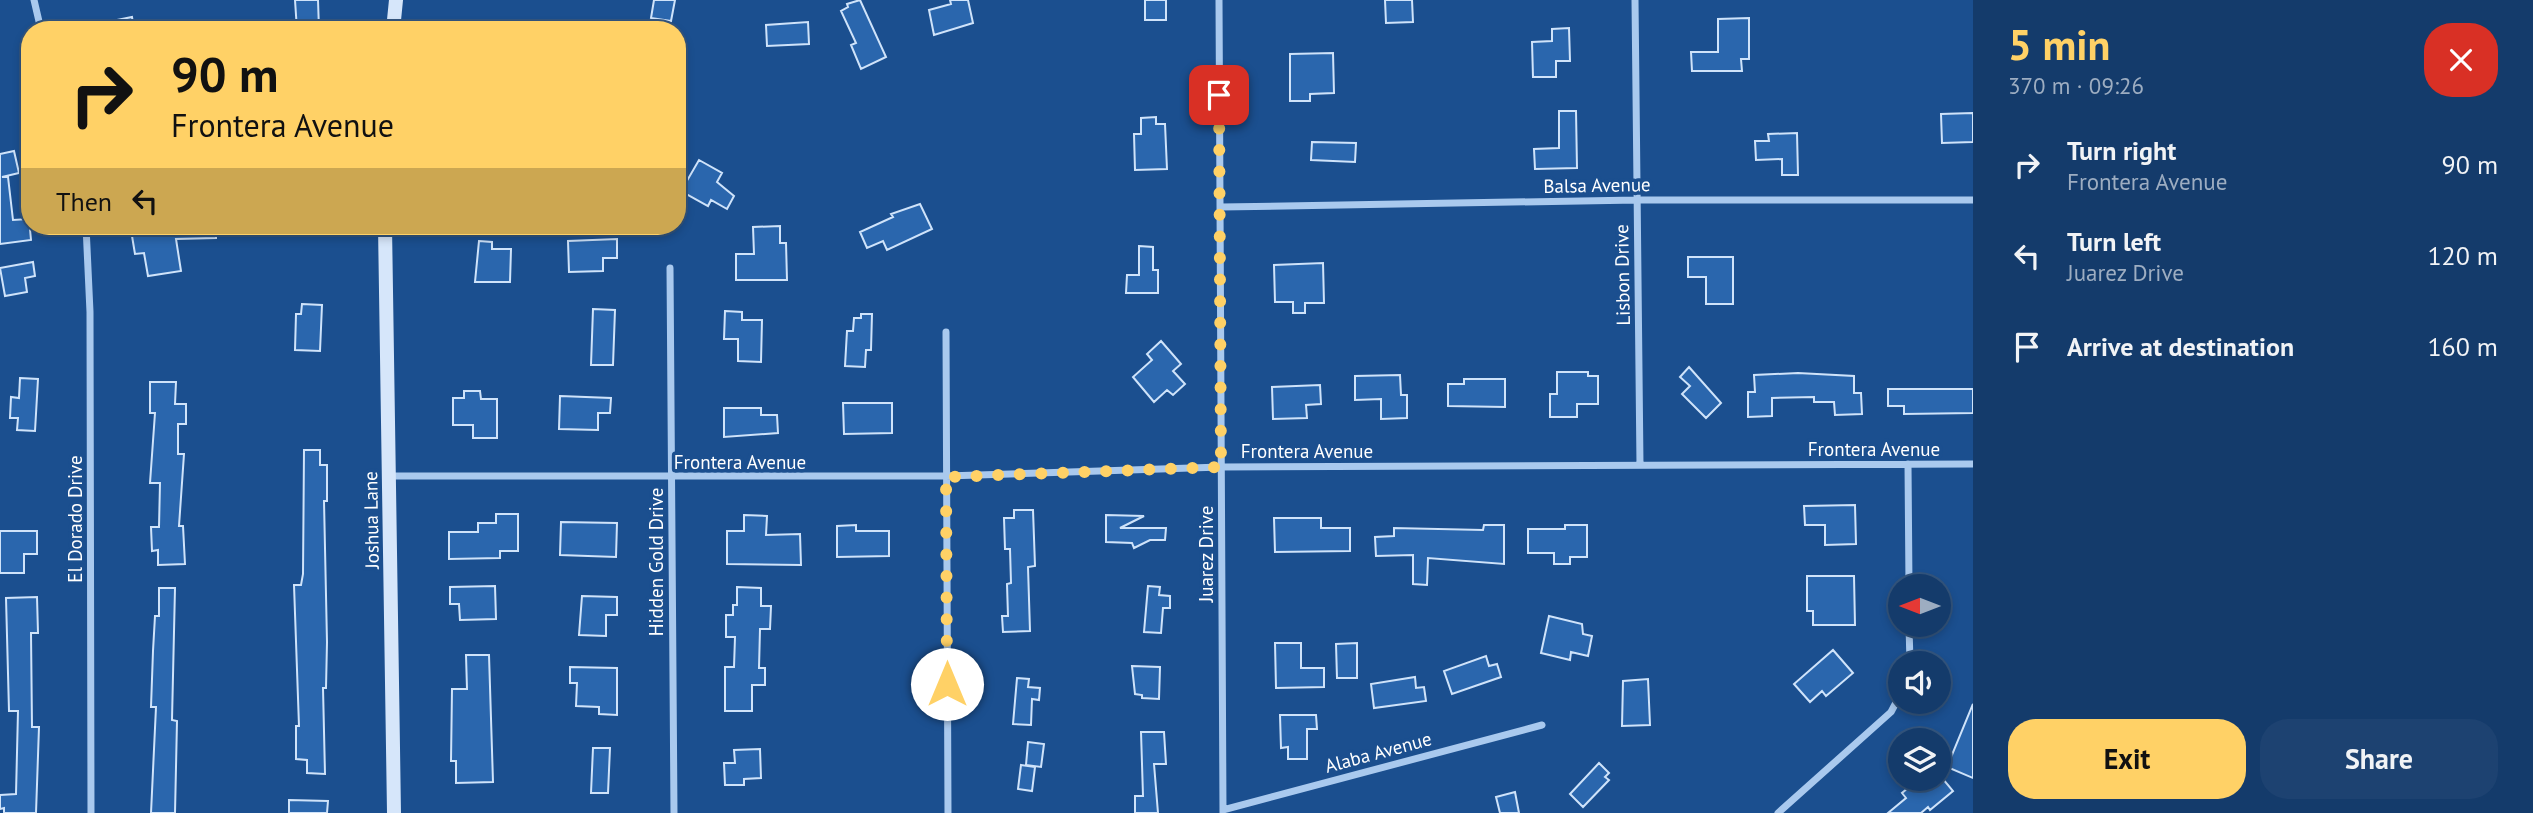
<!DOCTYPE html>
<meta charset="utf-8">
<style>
body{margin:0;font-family:"PT Sans",sans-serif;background:#1d4271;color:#f1f3f6;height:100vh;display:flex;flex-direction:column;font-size:26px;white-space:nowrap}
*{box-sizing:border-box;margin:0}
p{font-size:23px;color:#9dadc1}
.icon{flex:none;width:38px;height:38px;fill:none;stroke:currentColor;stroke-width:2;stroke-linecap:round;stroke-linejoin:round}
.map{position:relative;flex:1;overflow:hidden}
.sheet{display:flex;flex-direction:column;background:#143b6b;width:560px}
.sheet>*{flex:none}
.hud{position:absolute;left:21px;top:21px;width:665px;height:214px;border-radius:28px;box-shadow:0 4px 10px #0003,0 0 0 2px #33557e;background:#ffd166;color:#111;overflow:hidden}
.needle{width:46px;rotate:270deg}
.fabs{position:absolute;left:1888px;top:574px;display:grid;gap:14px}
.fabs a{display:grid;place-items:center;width:63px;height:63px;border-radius:50%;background:#143b6b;box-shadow:0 4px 10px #0003,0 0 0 2px #33557e;font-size:35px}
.pin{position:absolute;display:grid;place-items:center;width:60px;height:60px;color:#fff;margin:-30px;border-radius:14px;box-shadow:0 4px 10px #0006}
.me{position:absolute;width:77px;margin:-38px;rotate:0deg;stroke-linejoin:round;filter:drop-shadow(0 0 5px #0008)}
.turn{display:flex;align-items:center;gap:24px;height:147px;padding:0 35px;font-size:32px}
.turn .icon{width:91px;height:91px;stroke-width:2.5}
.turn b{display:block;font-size:49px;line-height:60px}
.then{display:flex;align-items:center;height:66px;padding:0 35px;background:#0003;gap:14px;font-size:26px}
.round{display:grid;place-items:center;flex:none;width:74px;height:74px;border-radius:28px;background:#1d4271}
.summary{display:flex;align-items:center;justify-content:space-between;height:119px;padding:0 35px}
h1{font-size:42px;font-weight:700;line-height:52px;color:#ffd166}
.action{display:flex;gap:14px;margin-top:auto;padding:14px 35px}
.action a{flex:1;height:80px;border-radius:28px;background:#ffd166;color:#111;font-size:28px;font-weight:700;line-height:80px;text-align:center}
.action a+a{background:#1d4271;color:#f1f3f6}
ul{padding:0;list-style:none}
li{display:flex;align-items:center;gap:21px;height:91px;padding:0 35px}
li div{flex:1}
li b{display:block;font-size:26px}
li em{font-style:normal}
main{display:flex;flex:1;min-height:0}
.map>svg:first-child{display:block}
.building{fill:#2a66ad;stroke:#cfe3fa;stroke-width:2}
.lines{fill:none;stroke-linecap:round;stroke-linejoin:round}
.minor{stroke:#a9c9ee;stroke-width:7}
.secondary{stroke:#d6e6fa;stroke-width:14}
.route{stroke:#ffd166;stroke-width:12;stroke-dasharray:0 21.6}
.labels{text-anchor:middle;stroke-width:7;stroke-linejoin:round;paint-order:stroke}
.street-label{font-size:19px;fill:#fff;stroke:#1b4f8f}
</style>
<main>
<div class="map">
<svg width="1973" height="813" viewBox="0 0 1973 813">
<rect width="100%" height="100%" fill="#1b4f8f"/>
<path class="building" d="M 295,0 L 318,0 L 319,30 L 297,30 Z
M 654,0 L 675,0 L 671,21 L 651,18 Z
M 860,0 L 886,57 L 861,69 L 851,45 L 856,43 L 841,11 L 848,7 L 847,4 Z
M 950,0 L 968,0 L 973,23 L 934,35 L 929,10 L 951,4 Z
M 1145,0 L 1166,0 L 1166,20 L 1145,20 Z
M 1385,0 L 1412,0 L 1413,22 L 1386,23 Z
M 132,17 L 134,30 L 98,30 L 97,24 Z
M 1749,18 L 1749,59 L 1741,59 L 1742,71 L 1692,71 L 1691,52 L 1718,52 L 1718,19 Z
M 808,22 L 809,44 L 767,46 L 766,25 Z
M 1569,28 L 1570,61 L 1556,61 L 1556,77 L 1533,77 L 1532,42 L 1552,41 L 1552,29 Z
M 1333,53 L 1334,93 L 1310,94 L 1310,101 L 1290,101 L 1290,54 Z
M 1559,111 L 1576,111 L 1577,168 L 1535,169 L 1534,149 L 1559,148 Z
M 1973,113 L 1973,142 L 1942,143 L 1941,114 Z
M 1156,117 L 1156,124 L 1165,124 L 1167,169 L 1135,170 L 1134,134 L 1141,134 L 1141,118 Z
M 1797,133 L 1798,175 L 1782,175 L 1782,159 L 1756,160 L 1755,141 L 1769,141 L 1768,134 Z
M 1312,142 L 1356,143 L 1355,162 L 1311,160 Z
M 14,151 L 19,173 L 2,177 L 8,177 L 13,220 L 29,219 L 31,240 L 0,244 L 0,154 Z
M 699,160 L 722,173 L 717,182 L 734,196 L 727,209 L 711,200 L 708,206 L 681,191 Z
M 920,204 L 932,229 L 887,250 L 883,241 L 867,248 L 860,232 L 893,217 L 891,214 Z
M 197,226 L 216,226 L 216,238 L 176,239 L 181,271 L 148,276 L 144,253 L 135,254 L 132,236 Z
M 780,226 L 780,243 L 786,243 L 787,280 L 736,280 L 736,254 L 754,254 L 753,227 Z
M 617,239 L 617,258 L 603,258 L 603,271 L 569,272 L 568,241 Z
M 479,241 L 492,242 L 492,249 L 511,249 L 510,282 L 475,282 Z
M 1139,246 L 1153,247 L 1153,270 L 1158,270 L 1158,293 L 1126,293 L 1127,275 L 1139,275 Z
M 1688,257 L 1733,257 L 1733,304 L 1706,304 L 1706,277 L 1688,277 Z
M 33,262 L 35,276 L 25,278 L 27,292 L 5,296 L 0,268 Z
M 1323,263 L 1324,303 L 1305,303 L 1305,313 L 1293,313 L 1293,302 L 1275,302 L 1274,265 Z
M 302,304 L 322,305 L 320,351 L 295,350 L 296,314 L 301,314 Z
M 593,309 L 615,310 L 613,365 L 591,365 Z
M 725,311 L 742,312 L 742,320 L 762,320 L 761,362 L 738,361 L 738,339 L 724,339 Z
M 861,314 L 872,314 L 871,350 L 866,350 L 865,367 L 845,366 L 847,331 L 853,331 L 854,318 L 861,318 Z
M 1161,341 L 1181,364 L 1173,371 L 1185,384 L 1173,395 L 1167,390 L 1154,402 L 1133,377 L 1152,360 L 1147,354 Z
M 1689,367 L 1721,403 L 1706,418 L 1682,394 L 1690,386 L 1680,377 Z
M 1557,372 L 1588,372 L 1588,376 L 1598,376 L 1598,404 L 1577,404 L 1577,417 L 1550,417 L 1550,394 L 1557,394 Z
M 1798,373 L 1854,376 L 1854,393 L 1861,393 L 1862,414 L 1835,415 L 1834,402 L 1814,402 L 1814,397 L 1772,398 L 1772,416 L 1748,417 L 1748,392 L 1755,392 L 1754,375 Z
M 1400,375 L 1401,395 L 1407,395 L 1407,418 L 1381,419 L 1381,399 L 1355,400 L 1355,376 Z
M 20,378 L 38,379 L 35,431 L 17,430 L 18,418 L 10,418 L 11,397 L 19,398 Z
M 1464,379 L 1505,379 L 1505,407 L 1448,406 L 1448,384 L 1464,384 Z
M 150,382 L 176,382 L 175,404 L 186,404 L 186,424 L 178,424 L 178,454 L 184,454 L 179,526 L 183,526 L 185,564 L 158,565 L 158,550 L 152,551 L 151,527 L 159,527 L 160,483 L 150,483 L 155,413 L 150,413 Z
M 1320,385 L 1321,404 L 1306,405 L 1307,418 L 1273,419 L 1272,387 Z
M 1888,389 L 1973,389 L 1973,413 L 1904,414 L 1904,406 L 1888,406 Z
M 464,391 L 480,391 L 481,399 L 497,399 L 497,438 L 473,438 L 473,425 L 453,425 L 453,398 L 464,398 Z
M 560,396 L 611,398 L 610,413 L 598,413 L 598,430 L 559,429 Z
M 843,403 L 892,403 L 892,433 L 844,434 Z
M 724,408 L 761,408 L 761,415 L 777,415 L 778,433 L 724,437 Z
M 304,450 L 320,450 L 320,465 L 327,465 L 327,501 L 324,501 L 327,642 L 326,688 L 323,688 L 325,774 L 307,773 L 307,760 L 296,759 L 296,726 L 299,726 L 294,585 L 301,585 L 303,574 Z
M 1855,505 L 1856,544 L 1825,545 L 1825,525 L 1805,525 L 1804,506 Z
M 1014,510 L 1033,510 L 1035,566 L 1028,567 L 1030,631 L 1003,632 L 1002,616 L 1008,616 L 1007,584 L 1011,583 L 1010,549 L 1005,549 L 1004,518 L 1014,518 Z
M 496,514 L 518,514 L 518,551 L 500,551 L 500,558 L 449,559 L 449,532 L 478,532 L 478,523 L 496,523 Z
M 744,515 L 767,516 L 766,535 L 800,534 L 801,565 L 727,564 L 727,531 L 744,531 Z
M 1106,515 L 1144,516 L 1120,528 L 1166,528 L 1165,540 L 1150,540 L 1134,548 L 1132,543 L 1106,542 Z
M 1274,518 L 1321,518 L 1321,528 L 1350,528 L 1350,551 L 1275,552 Z
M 561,522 L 617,523 L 616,557 L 560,555 Z
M 856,525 L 856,531 L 889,531 L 889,556 L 837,557 L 837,526 Z
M 1484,525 L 1504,525 L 1504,564 L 1428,558 L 1427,585 L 1413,584 L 1413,555 L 1376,556 L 1375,537 L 1394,536 L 1394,528 L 1483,530 Z
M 1565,525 L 1587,525 L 1587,557 L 1570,557 L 1570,564 L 1554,564 L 1554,553 L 1528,553 L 1528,529 L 1565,529 Z
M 0,531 L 37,531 L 37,554 L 24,554 L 24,573 L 0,573 Z
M 1807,576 L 1854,576 L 1855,625 L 1813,625 L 1813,611 L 1807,611 Z
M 495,586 L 496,619 L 460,620 L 459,604 L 450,604 L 450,587 Z
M 1148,586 L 1160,587 L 1159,595 L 1170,596 L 1170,608 L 1163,608 L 1161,633 L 1144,632 Z
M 737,587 L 761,588 L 761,606 L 771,606 L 770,629 L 760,629 L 759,668 L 765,668 L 765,685 L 752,685 L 752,711 L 725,711 L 725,667 L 734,667 L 735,637 L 726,637 L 726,615 L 733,615 L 733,605 L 737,605 Z
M 159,588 L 175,588 L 172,720 L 177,721 L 175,813 L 151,813 L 156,707 L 151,707 L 153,651 L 155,616 L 159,616 Z
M 582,596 L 617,597 L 617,615 L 606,615 L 606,636 L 579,635 Z
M 37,597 L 38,633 L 31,633 L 32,727 L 39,727 L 36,813 L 4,813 L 4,808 L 0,809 L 0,795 L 16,794 L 18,711 L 9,711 L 6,598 Z
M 1549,616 L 1582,624 L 1583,634 L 1592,636 L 1588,656 L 1571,652 L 1570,660 L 1541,653 Z
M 1275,643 L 1301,643 L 1301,668 L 1324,668 L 1324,687 L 1276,688 Z
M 1357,643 L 1357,678 L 1337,678 L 1336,644 Z
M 1833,650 L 1853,673 L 1826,696 L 1822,691 L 1810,702 L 1794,684 Z
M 466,655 L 489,655 L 493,782 L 456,783 L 456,761 L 451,761 L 452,689 L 467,689 Z
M 1486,656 L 1489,666 L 1497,664 L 1501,677 L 1452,694 L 1444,671 Z
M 1132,666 L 1160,667 L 1159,699 L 1142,698 L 1142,695 L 1135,694 Z
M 570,667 L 617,668 L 617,715 L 599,714 L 599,707 L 576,706 L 577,683 L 570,683 Z
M 1415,677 L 1416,688 L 1424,687 L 1426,701 L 1374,708 L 1371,684 Z
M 1017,678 L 1029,679 L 1028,687 L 1040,688 L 1039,700 L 1032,699 L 1031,725 L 1013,724 Z
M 1648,679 L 1650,725 L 1622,726 L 1623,681 Z
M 1973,704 L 1973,778 L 1947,767 Z
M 1280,715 L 1316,715 L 1317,729 L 1307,729 L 1307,759 L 1288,759 L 1288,747 L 1281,748 Z
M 1141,732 L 1164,732 L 1166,764 L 1154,764 L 1158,813 L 1135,813 L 1135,796 L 1143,796 Z
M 1028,742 L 1044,744 L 1041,767 L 1026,765 Z
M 593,748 L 610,748 L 608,793 L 591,793 Z
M 760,749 L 761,778 L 744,779 L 744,785 L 725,785 L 724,763 L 735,763 L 734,750 Z
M 1599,763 L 1609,773 L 1605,777 L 1609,780 L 1583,807 L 1570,794 Z
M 1021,765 L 1035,767 L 1032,791 L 1018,789 Z
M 1919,779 L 1943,779 L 1953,791 L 1930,810 L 1928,807 L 1921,813 L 1888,813 L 1906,798 L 1902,793 Z
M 1515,792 L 1519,813 L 1500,813 L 1496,797 Z
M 289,800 L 328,801 L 327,813 L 289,813 Z"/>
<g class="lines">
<path class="minor" d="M 34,0 L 41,30
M 1219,0 L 1223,813
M 1635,0 L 1640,465
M 1221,207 L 1637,200 L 1973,200
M 86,226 L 90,312 L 91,813
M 670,268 L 674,813
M 946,332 L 948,813
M 1908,464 L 1909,586
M 389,476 L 946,476 L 1221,467 L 1973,464
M 1909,625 L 1910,663
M 1223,810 L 1542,725
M 1778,813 L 1891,712 L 1900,695"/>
<path class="secondary" d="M 393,30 L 396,0
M 385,226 L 394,813"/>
</g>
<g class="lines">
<path class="route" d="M 947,684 L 946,477 L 1221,467 L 1219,95"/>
</g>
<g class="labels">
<g class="street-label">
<text transform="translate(1597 185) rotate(-1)" y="7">Balsa Avenue</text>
<text transform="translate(1622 275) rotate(-91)" y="7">Lisbon Drive</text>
<text x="1874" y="456">Frontera Avenue</text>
<text x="1307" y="458">Frontera Avenue</text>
<text x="740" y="469">Frontera Avenue</text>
<text transform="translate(75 519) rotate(-90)" y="7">El Dorado Drive</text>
<text transform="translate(371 520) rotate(-91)" y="7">Joshua Lane</text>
<text transform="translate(1206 554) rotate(-90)" y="7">Juarez Drive</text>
<text transform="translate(656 562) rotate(-90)" y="7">Hidden Gold Drive</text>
<text transform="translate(1378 752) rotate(-15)" y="7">Alaba Avenue</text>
</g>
</g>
</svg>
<div class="fabs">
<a><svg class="needle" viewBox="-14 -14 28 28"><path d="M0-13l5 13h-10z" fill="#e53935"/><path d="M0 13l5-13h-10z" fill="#9dadc1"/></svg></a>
<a><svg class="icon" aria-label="sound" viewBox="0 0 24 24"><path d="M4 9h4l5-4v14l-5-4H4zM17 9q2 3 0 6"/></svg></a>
<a><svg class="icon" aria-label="layers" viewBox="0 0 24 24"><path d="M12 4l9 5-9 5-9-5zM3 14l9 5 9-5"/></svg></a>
</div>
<div class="pin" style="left:1219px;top:95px;background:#d93025"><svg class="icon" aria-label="arrive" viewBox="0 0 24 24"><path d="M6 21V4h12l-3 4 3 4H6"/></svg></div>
<svg class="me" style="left:947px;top:684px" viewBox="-20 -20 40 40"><circle r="19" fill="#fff"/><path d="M0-13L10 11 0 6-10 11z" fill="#ffd166"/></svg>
<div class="hud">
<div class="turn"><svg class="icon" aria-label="right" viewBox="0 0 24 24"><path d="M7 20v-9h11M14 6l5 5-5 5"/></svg><div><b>90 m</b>Frontera Avenue</div></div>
<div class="then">Then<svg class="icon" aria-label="left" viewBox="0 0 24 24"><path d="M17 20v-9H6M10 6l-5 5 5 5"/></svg></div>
</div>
</div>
<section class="sheet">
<div class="summary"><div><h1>5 min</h1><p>370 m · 09:26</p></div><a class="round" style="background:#d93025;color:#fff"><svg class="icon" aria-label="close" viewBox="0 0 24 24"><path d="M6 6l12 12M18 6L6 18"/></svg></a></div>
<ul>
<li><svg class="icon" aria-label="right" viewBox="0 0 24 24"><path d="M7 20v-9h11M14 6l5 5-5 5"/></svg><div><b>Turn right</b><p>Frontera Avenue</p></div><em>90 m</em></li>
<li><svg class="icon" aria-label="left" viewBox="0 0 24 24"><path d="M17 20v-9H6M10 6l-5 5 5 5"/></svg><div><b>Turn left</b><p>Juarez Drive</p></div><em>120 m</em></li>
<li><svg class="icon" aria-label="arrive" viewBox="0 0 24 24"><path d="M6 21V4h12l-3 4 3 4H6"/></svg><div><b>Arrive at destination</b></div><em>160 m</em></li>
</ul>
<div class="action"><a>Exit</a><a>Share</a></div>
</section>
</main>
